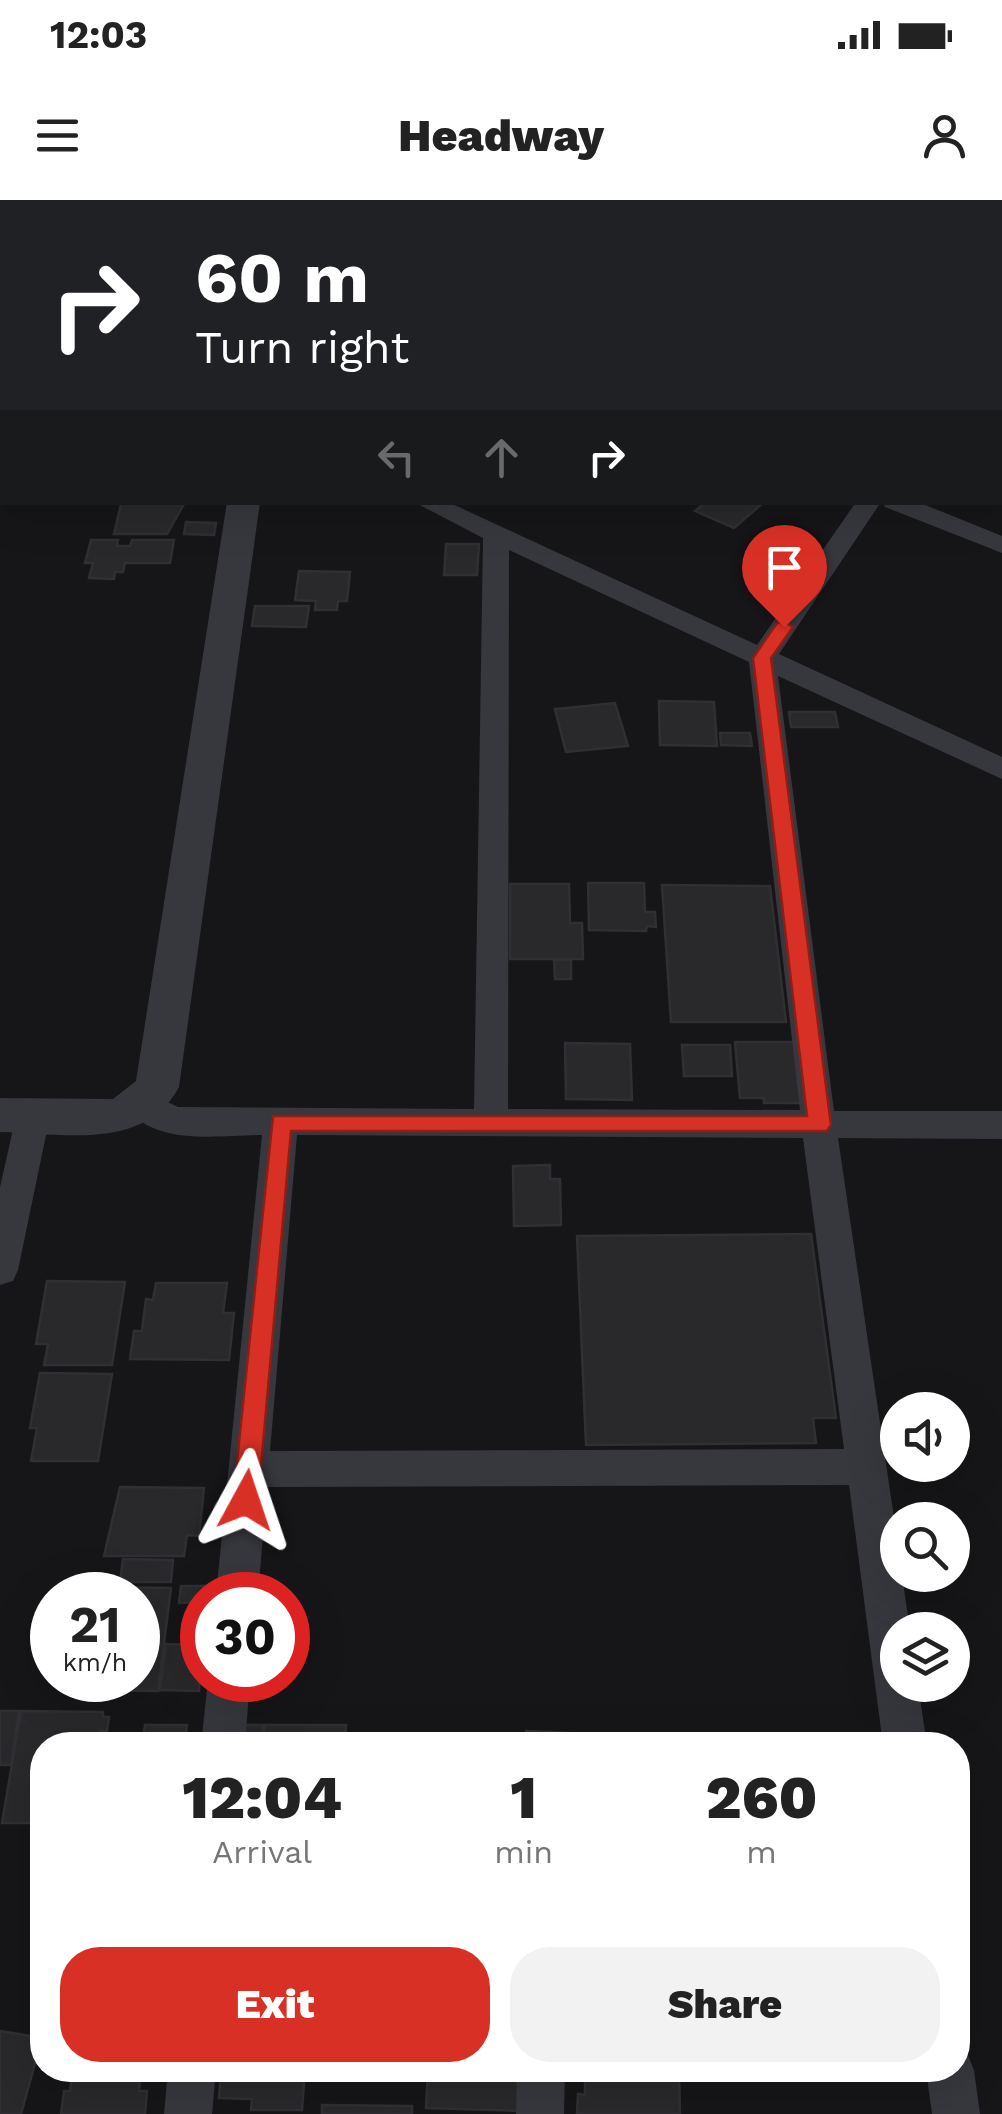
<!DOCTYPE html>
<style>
body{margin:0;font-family:"Work Sans",sans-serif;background:#f2f2f2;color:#222;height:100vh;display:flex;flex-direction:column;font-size:38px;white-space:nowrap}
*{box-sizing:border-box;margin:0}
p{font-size:32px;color:#767676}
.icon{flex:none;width:55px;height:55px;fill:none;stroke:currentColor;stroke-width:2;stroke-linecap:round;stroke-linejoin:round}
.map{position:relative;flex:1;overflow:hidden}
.drawer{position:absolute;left:30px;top:1532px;width:940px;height:350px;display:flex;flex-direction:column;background:#fff;border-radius:40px;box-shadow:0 10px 40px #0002}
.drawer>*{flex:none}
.guide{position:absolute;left:0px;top:0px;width:1002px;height:305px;box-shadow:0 10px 40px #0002;background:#202124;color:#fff;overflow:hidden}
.controls{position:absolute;left:880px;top:1192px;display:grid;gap:20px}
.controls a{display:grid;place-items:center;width:90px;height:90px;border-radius:50%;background:#fff;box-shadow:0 10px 40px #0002;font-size:50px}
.speed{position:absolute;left:30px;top:1372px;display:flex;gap:20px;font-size:50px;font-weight:700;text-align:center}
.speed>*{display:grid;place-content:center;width:130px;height:130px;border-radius:50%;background:#fff;box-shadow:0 10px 40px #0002;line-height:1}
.speed small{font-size:25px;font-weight:400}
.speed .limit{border:15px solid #d22;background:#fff;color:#111}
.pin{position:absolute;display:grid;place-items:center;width:85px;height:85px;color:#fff;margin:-102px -42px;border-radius:50% 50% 50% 0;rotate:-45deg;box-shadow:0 0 10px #0007}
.pin .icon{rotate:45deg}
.me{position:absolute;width:110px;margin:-55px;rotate:5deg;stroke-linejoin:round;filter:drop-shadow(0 0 8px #0008)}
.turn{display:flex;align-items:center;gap:35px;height:210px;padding:0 30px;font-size:45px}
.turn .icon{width:130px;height:130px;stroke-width:2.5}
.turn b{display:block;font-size:70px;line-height:85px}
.lanes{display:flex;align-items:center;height:95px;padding:0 30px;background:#0003;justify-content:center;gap:50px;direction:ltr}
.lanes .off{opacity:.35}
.eta{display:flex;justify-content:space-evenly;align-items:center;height:170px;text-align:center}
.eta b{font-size:60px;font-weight:800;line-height:70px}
.primary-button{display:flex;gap:20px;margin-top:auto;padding:20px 30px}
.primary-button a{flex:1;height:115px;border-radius:40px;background:#d93025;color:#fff;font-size:40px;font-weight:800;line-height:115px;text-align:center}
.primary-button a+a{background:#f2f2f2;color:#222}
.status{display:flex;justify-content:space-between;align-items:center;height:70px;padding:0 50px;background:#fff;direction:ltr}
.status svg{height:28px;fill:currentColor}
header{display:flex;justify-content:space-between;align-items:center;height:130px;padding:0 30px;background:#fff;font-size:45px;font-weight:800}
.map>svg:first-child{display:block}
.building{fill:#29292c;stroke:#303034;stroke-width:2.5}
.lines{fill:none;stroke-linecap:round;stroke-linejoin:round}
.minor{fill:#37383d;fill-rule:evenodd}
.tertiary{fill:#37383d;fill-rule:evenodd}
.route{fill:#d93025;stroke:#8d1f18;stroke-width:2.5}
</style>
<div class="status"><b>12:03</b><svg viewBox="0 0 49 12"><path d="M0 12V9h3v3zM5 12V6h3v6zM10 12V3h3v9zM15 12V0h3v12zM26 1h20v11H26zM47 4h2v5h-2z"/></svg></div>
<header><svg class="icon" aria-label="menu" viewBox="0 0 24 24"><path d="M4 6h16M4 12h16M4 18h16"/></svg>Headway<svg class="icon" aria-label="person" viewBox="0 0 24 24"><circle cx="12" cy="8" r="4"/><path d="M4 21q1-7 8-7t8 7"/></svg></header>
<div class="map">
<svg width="1002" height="1914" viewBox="0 0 1002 1914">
<rect width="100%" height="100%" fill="#161618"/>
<path class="building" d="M 706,302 L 764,302 L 734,328 L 695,311 Z
M 121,304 L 184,304 L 167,334 L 114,334 Z
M 186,322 L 216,323 L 214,335 L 184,334 Z
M 91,340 L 118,340 L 117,346 L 130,346 L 132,340 L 174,340 L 170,363 L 125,363 L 123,372 L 115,372 L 114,379 L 89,378 L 93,363 L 85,363 Z
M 446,344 L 479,344 L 477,375 L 444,375 Z
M 299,371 L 350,372 L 347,401 L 338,401 L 337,410 L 315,410 L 316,401 L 295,400 Z
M 255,406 L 309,406 L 306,427 L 252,426 Z
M 659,501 L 714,502 L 717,546 L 660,545 Z
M 615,503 L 628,546 L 566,552 L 555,509 Z
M 789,512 L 835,512 L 838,527 L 791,527 Z
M 720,533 L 750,533 L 752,546 L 721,545 Z
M 588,683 L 644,683 L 645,712 L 655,712 L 656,727 L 647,726 L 646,731 L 589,730 Z
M 510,684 L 569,684 L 570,723 L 582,723 L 583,759 L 510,759 Z
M 662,685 L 770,686 L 786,822 L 671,822 Z
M 554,760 L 571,760 L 571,779 L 555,779 Z
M 735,842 L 794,842 L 802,903 L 764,903 L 764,898 L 740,898 Z
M 565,843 L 630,844 L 632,900 L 566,899 Z
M 682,845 L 730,845 L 732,876 L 684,876 Z
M 550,965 L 550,979 L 560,979 L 561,1025 L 514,1026 L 513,966 Z
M 811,1034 L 836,1218 L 813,1218 L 816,1243 L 586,1245 L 577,1036 Z
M 47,1081 L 125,1082 L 112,1165 L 44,1165 L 48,1144 L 36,1144 Z
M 156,1083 L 227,1083 L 223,1113 L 234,1113 L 229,1160 L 130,1159 L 134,1131 L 142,1131 L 146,1099 L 153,1100 Z
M 40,1173 L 112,1174 L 98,1261 L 31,1261 L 37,1228 L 30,1228 Z
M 120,1287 L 204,1288 L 199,1336 L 187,1335 L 184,1356 L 104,1356 Z
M 123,1359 L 173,1360 L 171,1382 L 120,1382 Z
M 181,1386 L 206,1386 L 202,1402 L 179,1403 Z
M 109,1387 L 171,1388 L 158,1491 L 94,1490 L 96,1480 L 138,1480 L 138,1395 L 108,1395 Z
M 166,1444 L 202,1445 L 199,1491 L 160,1490 Z
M 0,1511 L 19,1511 L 11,1565 L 0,1565 Z
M 21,1511 L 103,1512 L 103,1517 L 109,1517 L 107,1531 L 100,1531 L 98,1545 L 42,1545 L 42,1623 L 2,1623 Z
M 145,1525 L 187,1525 L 184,1545 L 142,1545 Z
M 240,1525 L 263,1525 L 262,1545 L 239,1545 Z
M 265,1525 L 346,1525 L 345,1545 L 263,1545 Z
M 526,1531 L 614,1535 L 614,1545 L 526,1545 Z
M 0,1831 L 42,1838 L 21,1914 L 0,1914 Z
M 73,1870 L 141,1870 L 139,1891 L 147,1891 L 145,1914 L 61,1914 L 64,1891 L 70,1891 Z
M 221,1870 L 305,1870 L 302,1910 L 251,1910 L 252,1899 L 219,1898 Z
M 428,1870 L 527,1870 L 526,1911 L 426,1908 Z
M 585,1870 L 679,1871 L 680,1914 L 577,1914 L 578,1894 L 585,1895 Z
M 322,1905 L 412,1906 L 412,1914 L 322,1914 Z"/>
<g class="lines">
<path class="minor" d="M 151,0 L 177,0 L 179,2 L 153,2 Z
M 455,0 L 482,0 L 484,2 L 457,2 Z
M 0,96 L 2,97 L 2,111 L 0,110 Z
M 1002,114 L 1002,129 L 1000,130 L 1000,115 Z
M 414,302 L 448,302 L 757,445 L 856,302 L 881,302 L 779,454 L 1002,557 L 1002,579 L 778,476 L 834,911 L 1002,911 L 1002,939 L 838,938 L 898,1345 L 898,1375 L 902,1375 L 910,1430 L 898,1430 L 898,1485 L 918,1485 L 927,1545 L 883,1545 L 849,1285 L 267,1287 L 258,1395 L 216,1395 L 262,935 C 221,935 149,948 125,903 L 130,894 L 142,890 L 178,907 L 474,909 L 483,338 ZM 509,350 L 749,462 L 800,910 L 508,909 ZM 297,935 L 803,938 L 844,1249 L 270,1251 Z
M 882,302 L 918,302 L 1002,336 L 1002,353 L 885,307 Z
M 33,902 L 45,906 L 50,916 L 18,1070 L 13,1081 L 0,1085 L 0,987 L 16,916 L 21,906 Z
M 208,1480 L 250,1480 L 245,1545 L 201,1545 Z
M 958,1849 L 967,1853 L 974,1870 L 980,1914 L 932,1914 L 926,1870 L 958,1870 Z
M 168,1870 L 216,1870 L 212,1914 L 164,1914 Z
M 517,1870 L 565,1870 L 564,1914 L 516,1914 Z"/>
<path class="tertiary" d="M 227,302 L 260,302 L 179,887 C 144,952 62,933 0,932 L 0,898 L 113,899 L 136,881 Z"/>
</g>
<path class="route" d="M 784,421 L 793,427 L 771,458 L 831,925 L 827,931 L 291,931 L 258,1300 L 255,1309 L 246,1312 L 236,1309 L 233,1300 L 273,916 L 807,916 L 753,458 L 777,423 Z"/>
</svg>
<div class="controls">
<a><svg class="icon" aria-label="sound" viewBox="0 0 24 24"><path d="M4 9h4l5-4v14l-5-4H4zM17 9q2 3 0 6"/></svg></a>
<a><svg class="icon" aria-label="search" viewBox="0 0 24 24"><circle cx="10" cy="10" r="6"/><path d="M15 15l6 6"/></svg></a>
<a><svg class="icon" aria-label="layers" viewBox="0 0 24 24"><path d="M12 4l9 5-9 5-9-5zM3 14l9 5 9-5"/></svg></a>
</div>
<div class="speed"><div>21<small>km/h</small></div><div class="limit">30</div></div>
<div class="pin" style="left:784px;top:427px;background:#d93025"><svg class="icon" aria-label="arrive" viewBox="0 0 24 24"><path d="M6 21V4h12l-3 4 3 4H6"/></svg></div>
<svg class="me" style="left:246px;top:1300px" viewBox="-20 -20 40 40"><path d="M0-17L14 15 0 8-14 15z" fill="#d93025" stroke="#fff" stroke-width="4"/></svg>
<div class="guide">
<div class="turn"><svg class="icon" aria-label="right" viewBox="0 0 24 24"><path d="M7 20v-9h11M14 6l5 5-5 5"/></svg><div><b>60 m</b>Turn right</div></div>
<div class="lanes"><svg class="icon off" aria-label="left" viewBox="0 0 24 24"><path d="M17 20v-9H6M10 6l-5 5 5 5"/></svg><svg class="icon off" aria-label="ahead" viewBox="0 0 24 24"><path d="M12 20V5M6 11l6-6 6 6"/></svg><svg class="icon" aria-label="right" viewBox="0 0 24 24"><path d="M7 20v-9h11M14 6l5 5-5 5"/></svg></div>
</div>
<section class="drawer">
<div class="eta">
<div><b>12:04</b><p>Arrival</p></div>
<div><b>1</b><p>min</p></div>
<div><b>260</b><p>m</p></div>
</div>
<div class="primary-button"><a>Exit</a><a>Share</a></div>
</section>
</div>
